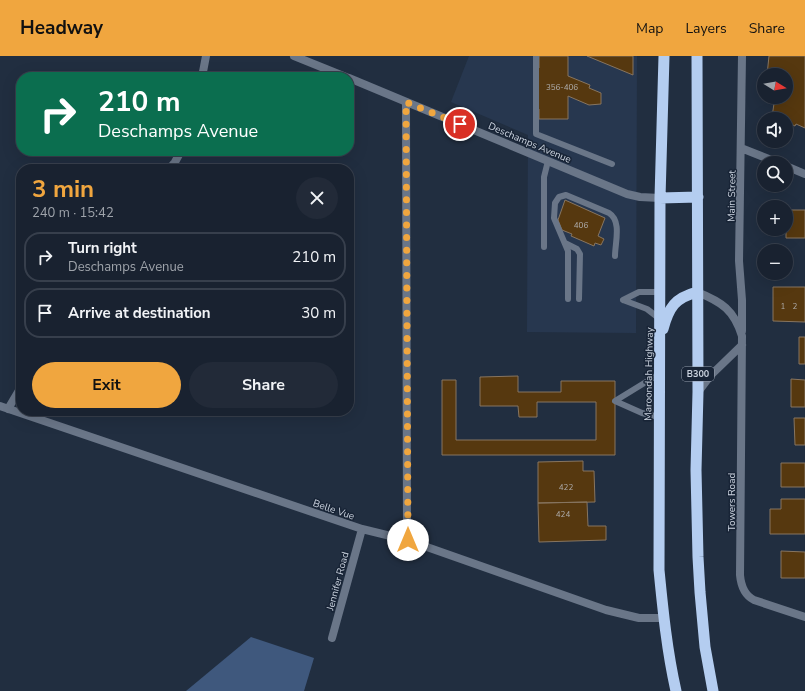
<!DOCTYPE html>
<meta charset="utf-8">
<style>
body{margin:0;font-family:"Nunito Sans",sans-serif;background:#222a38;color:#f1f3f6;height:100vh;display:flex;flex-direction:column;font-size:15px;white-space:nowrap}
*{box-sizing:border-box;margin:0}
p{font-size:13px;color:#9fa4ab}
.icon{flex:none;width:22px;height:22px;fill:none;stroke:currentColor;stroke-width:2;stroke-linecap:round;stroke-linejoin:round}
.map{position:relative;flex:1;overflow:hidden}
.sheet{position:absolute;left:16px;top:108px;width:338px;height:252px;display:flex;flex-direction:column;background:#192230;border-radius:16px;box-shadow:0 4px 16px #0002,0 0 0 1px #373f4c}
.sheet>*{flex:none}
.banner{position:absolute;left:16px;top:16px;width:338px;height:84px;border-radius:16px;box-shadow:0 4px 16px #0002,0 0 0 1px #373f4c;background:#0b6e4f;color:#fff;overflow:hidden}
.needle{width:26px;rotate:101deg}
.buttons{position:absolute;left:757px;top:12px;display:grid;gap:8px}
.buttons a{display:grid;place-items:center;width:36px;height:36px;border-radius:50%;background:#192230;box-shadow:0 4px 16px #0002,0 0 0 1px #373f4c;font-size:20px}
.pin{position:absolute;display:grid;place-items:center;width:34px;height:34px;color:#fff;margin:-17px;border:2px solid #fff;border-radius:50%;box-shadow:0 1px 4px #0007}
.me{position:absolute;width:44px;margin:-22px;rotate:0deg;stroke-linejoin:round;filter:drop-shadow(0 0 3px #0008)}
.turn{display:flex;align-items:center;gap:14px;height:84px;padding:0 16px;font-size:18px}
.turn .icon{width:52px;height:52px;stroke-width:2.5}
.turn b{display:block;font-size:28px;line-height:34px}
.round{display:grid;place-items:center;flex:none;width:42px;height:42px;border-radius:21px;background:#222a38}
.headline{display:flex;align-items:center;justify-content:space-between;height:68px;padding:0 16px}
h1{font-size:24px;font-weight:700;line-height:30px;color:#f0a63f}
.cta{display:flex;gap:8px;margin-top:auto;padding:8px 16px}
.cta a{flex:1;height:46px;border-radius:24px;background:#f0a63f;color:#111;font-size:16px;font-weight:700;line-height:46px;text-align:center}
.cta a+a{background:#222a38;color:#f1f3f6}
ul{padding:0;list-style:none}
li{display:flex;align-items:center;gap:12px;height:50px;margin:0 8px 6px;padding:0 8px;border:2px solid #373f4c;border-radius:16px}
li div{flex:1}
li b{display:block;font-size:15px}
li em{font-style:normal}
header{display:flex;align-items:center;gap:24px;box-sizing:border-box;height:56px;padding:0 20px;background:#f0a63f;color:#111}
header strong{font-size:19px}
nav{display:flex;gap:22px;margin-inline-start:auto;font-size:14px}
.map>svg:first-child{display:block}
.built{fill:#27374f}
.green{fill:#3f587d}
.building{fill:#56380f;stroke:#877560}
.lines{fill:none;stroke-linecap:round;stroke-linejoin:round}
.service{stroke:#6a7688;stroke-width:6}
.minor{stroke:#6a7688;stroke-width:8}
.trunk{stroke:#b4cdf0;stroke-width:11}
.route{stroke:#f0a63f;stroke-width:7;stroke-dasharray:0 12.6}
.labels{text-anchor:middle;stroke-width:3;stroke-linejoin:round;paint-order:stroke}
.number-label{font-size:8px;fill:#aeacab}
.shield{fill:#182436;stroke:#959eac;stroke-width:1}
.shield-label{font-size:9px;font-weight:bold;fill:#cbd3df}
.street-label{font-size:10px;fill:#cbd3df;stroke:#182436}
</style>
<header>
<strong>Headway</strong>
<nav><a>Map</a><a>Layers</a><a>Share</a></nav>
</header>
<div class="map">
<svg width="805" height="635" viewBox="0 0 805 635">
<rect width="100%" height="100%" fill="#212e40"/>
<path class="built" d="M 469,0 L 637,0 L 636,277 L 527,276 L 528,79 L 451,46 Z"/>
<path class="green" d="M 251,581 L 314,602 L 304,635 L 186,635 Z"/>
<path class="building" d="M 539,0 L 568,0 L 568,20 L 590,29 L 589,32 L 601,37 L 601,48 L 589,49 L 568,40 L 568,63 L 539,63 L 539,53 L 535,53 L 536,12 L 539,12 Z
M 587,0 L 633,0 L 633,19 Z
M 769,0 L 805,0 L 805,72 L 796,68 L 795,70 L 786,66 L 786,63 L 778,63 L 772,61 L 775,41 L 786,41 L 786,19 L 767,19 Z
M 565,144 L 605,162 L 598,180 L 604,183 L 601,189 L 595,187 L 594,190 L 571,180 L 572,178 L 562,174 L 558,164 Z
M 786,154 L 805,154 L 805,182 L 786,182 Z
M 773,231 L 805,231 L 805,266 L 773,265 Z
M 799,281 L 805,281 L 805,308 L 799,308 Z
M 518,320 L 518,336 L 561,336 L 561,325 L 615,325 L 615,399 L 442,399 L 442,324 L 456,324 L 456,384 L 596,384 L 596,346 L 537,346 L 537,361 L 519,361 L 518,350 L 480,350 L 480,321 Z
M 791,323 L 805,324 L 805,351 L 791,351 Z
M 794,362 L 805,362 L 805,389 L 795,389 Z
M 583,405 L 583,415 L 594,415 L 595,446 L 538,447 L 538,406 Z
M 781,407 L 805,407 L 805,431 L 781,431 Z
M 781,443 L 805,443 L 805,478 L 770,478 L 770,453 L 781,453 Z
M 587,446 L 588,470 L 606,470 L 606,484 L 539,486 L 538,447 Z
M 781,495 L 805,496 L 805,522 L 781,522 Z"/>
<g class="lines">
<path class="service" d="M 536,0 L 536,78 L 612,108
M 565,187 L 577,193 L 580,198 L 579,243
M 544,191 L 544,121 L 548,105
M 568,243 L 568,195 L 554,162 L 555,147 L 559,141 L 566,139 L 609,157 C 622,165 615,187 615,200
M 623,244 L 647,253 L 660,263
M 623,244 L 639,236 L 660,236
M 659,361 L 642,357 L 615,345 L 659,318"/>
<path class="minor" d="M 294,0 L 346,21
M 202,21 L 206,0
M 349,22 L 627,138 L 640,141 L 660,142
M 406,46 L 407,484
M 741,92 L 779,107
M 786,110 L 805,118
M 169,113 L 175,106 L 181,95
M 697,236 C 722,246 734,254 742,280 L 740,519 C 741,530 744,539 754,544 L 805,561
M 742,275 L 742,244 L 739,205 L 742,0
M 698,336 L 710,320 L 742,289
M 0,350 L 362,473 L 407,484 L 606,554 L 639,562 L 663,562
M 8,353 L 21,331
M 332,582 L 362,473"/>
<path class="trunk" d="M 664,0 L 660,142 L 659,514 C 663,555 667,595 676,635
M 697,0 L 698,336 L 696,414 L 698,501 L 700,536 L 705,591 L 713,635
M 660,142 L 698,141
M 663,273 C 669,251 675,242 697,236"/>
</g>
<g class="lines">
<path class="route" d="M 408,484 L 406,46 L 460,68"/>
</g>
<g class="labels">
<g class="number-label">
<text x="562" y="34">356-406</text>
<text x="581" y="172">406</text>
<text x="783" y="253">1</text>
<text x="795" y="253">2</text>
<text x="566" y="434">422</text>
<text x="563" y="461">424</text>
</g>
<rect class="shield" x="682" y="311" width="32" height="14" rx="3"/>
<g class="shield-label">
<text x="698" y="321">B300</text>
</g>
<g class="street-label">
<text transform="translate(530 86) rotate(23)" y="4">Deschamps Avenue</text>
<text transform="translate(731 140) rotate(-89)" y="4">Main Street</text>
<text transform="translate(648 318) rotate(-89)" y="4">Maroondah Highway</text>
<text transform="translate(731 446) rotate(-90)" y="4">Towers Road</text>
<text transform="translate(334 453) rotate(19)" y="4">Belle Vue</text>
<text transform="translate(337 525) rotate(-75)" y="4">Jennifer Road</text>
</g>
</g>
</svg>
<div class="buttons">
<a><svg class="needle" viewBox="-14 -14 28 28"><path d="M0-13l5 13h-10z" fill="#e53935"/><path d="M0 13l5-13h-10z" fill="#9fa4ab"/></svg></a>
<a><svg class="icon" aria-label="sound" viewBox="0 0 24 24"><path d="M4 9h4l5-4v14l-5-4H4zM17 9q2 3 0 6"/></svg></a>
<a><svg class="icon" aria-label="search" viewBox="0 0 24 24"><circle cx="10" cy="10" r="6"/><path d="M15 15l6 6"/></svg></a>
<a>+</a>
<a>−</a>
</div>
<div class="pin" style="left:460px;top:68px;background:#d93025"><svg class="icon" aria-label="arrive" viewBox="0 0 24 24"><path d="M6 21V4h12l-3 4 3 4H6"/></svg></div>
<svg class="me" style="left:408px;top:484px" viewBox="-20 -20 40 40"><circle r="19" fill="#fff"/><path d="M0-13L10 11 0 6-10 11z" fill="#f0a63f"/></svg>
<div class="banner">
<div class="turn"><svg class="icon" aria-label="right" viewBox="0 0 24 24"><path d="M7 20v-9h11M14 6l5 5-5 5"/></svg><div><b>210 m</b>Deschamps Avenue</div></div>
</div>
<section class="sheet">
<div class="headline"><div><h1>3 min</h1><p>240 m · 15:42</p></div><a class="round"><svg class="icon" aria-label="close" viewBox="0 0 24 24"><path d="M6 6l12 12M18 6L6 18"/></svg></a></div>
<ul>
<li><svg class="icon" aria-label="right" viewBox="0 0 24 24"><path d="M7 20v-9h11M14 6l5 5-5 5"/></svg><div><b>Turn right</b><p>Deschamps Avenue</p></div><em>210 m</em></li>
<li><svg class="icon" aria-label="arrive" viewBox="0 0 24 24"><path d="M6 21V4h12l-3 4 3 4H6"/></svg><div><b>Arrive at destination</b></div><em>30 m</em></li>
</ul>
<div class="cta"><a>Exit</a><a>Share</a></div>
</section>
</div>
